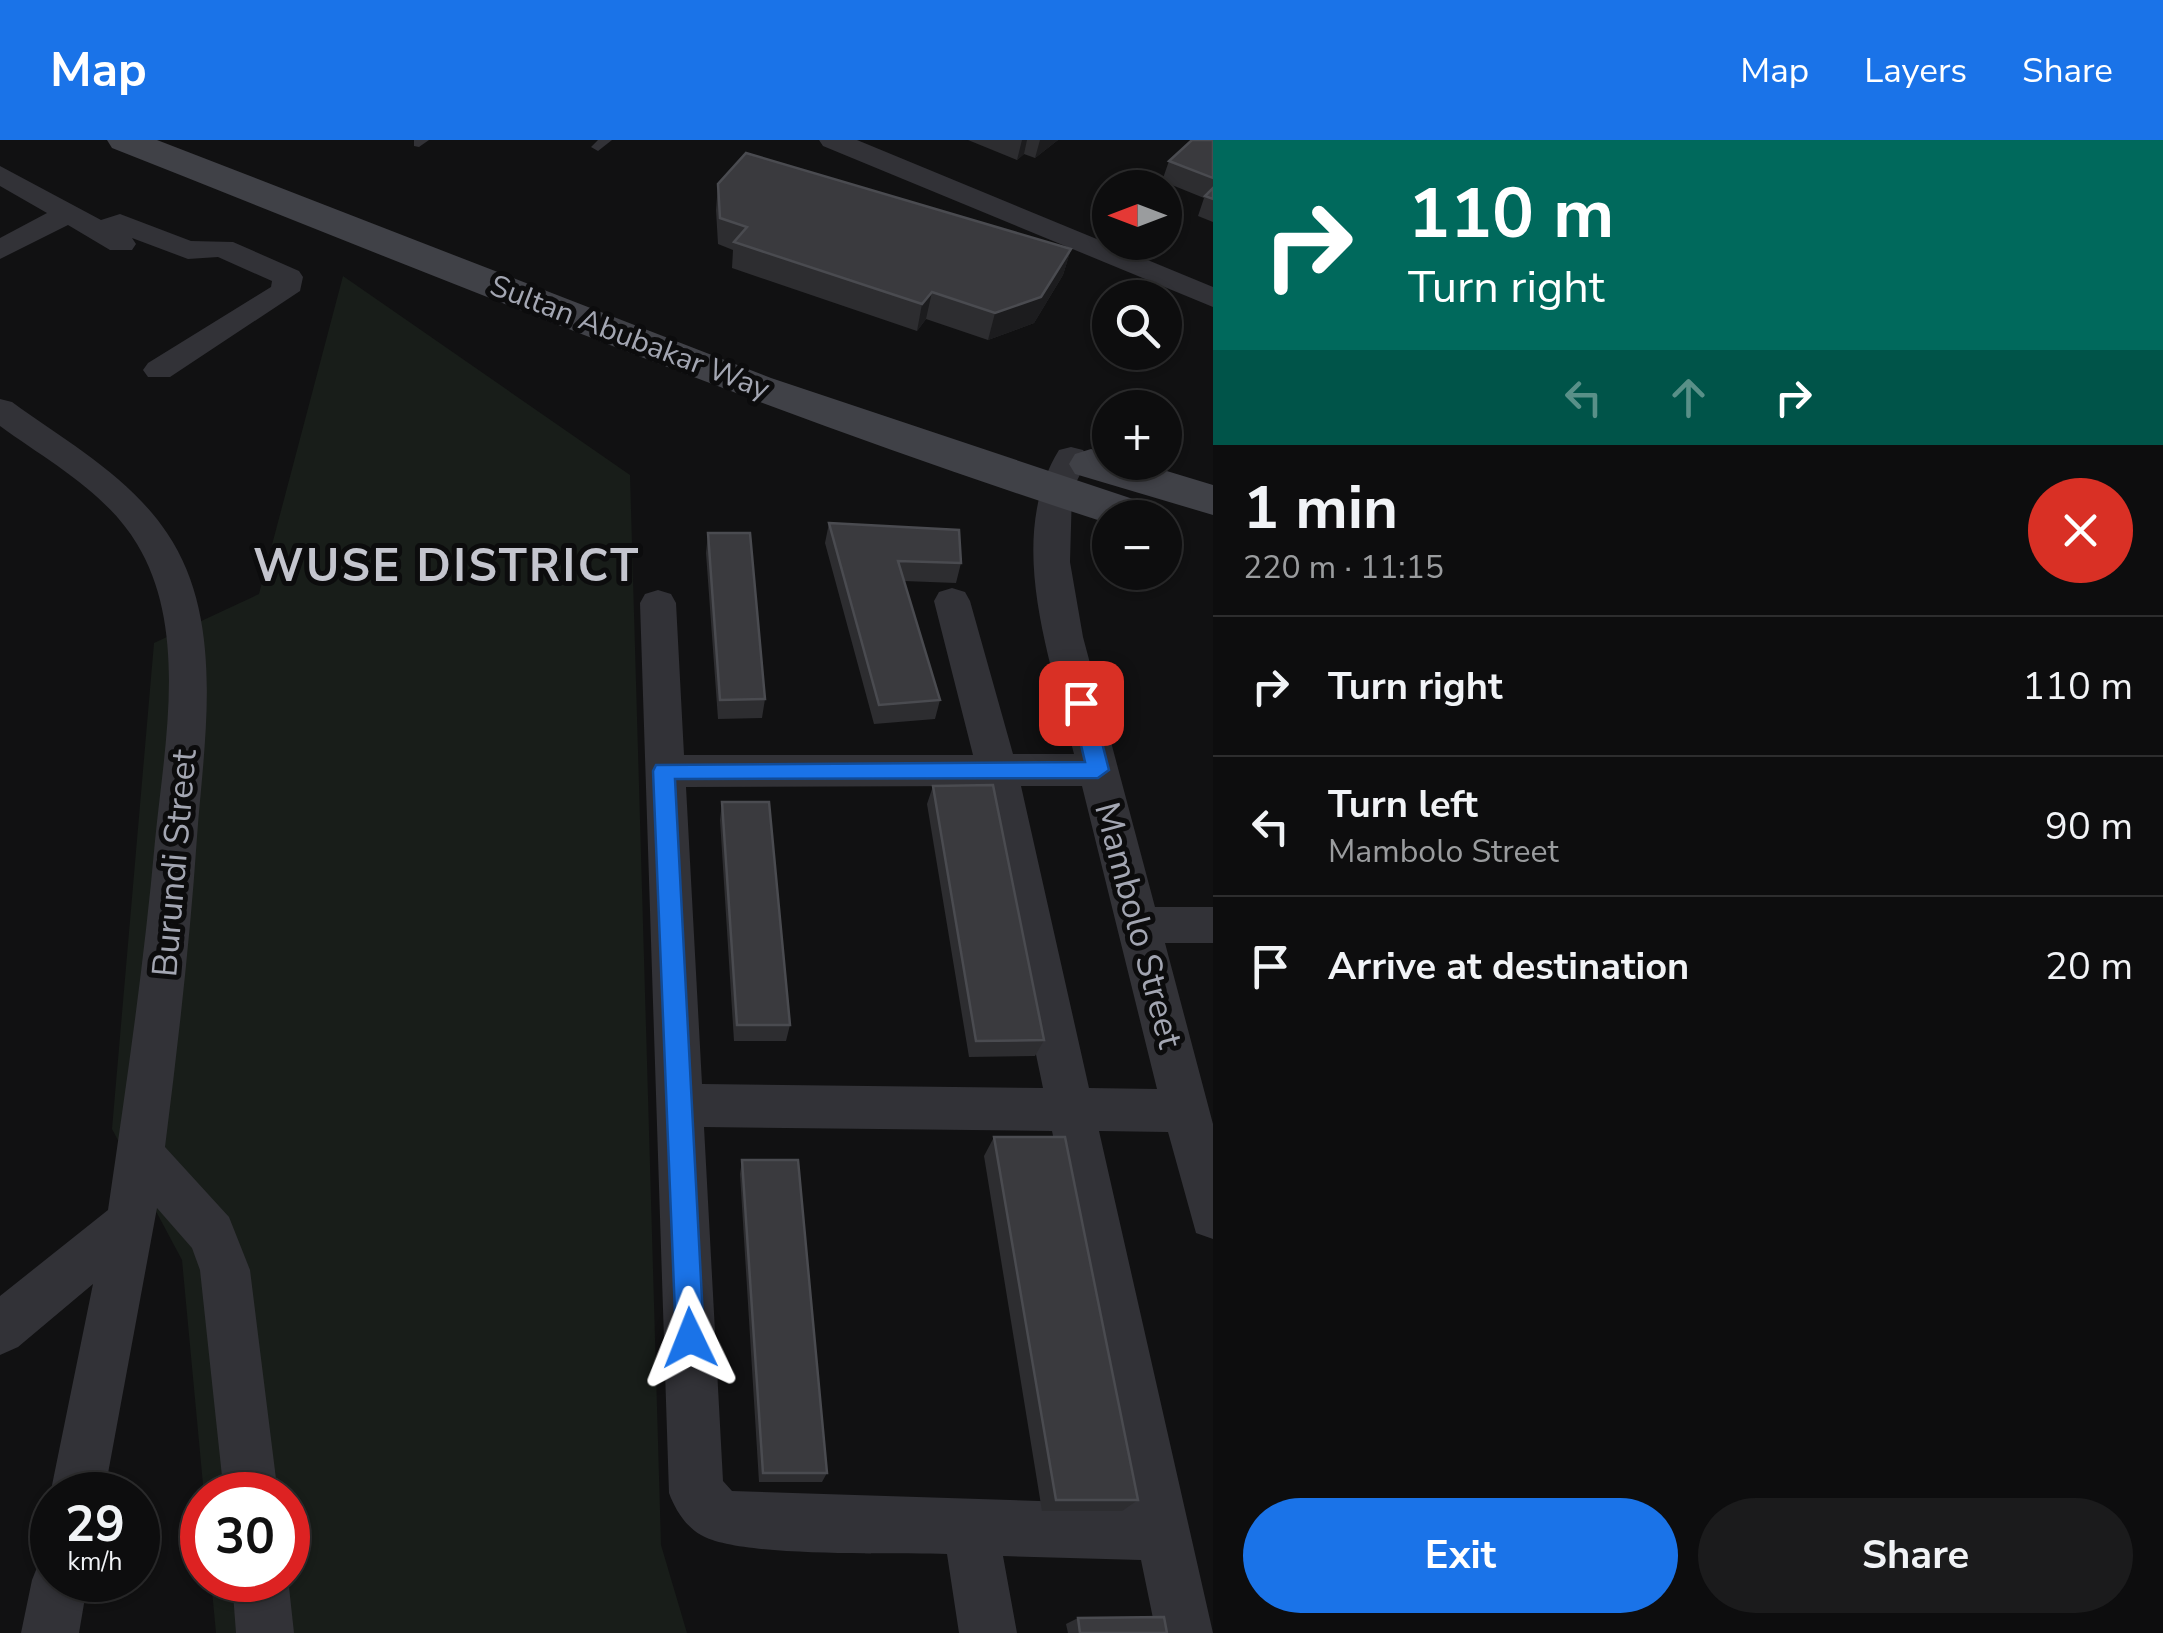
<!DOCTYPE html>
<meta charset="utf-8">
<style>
body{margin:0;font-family:"Nunito Sans",sans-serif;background:#1b1b1c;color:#f1f3f6;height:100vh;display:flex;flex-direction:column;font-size:38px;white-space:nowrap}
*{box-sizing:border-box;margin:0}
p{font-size:32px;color:#9a9c9e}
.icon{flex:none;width:55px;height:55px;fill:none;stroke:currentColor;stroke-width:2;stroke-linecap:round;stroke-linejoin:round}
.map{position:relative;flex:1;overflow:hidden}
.panel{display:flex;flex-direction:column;background:#0d0d0e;width:950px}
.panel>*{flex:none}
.hud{background:#00695c;color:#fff;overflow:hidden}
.needle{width:65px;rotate:270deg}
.buttons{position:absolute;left:1092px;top:30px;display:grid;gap:20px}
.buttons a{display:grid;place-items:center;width:90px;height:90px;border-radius:50%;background:#0d0d0e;box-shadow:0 2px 8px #0004,0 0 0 2px #2d2d2e;font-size:50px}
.speed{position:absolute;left:30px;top:1332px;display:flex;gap:20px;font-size:50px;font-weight:700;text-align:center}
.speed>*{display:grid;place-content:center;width:130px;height:130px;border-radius:50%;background:#0d0d0e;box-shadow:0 2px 8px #0004,0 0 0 2px #2d2d2e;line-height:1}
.speed small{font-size:25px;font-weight:400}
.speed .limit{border:15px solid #d22;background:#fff;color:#111}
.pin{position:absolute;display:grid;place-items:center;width:85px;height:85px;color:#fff;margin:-42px;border-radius:20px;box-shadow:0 5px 15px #0006}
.me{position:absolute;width:110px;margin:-55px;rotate:358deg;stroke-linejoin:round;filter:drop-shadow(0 0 8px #0008)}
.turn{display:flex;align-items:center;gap:35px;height:210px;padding:0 30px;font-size:45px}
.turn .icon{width:130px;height:130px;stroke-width:2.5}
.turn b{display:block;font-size:70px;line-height:85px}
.lanes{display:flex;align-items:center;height:95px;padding:0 30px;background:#0003;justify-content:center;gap:50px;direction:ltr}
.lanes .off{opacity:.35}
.round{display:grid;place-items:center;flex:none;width:105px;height:105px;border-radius:52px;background:#1b1b1c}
.summary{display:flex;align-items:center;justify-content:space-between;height:170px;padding:0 30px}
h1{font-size:60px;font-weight:700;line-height:75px}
.button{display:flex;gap:20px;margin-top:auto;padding:20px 30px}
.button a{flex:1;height:115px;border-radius:60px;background:#1a73e8;color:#fff;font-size:40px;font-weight:700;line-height:115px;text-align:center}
.button a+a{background:#1b1b1c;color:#f1f3f6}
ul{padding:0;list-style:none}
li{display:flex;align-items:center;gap:30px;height:140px;padding:0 30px;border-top:2px solid #2d2d2e}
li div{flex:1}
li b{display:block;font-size:38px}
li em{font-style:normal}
header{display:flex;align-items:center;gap:60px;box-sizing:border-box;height:140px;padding:0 50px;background:#1a73e8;color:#fff}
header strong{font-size:48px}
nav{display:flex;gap:55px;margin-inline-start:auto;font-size:35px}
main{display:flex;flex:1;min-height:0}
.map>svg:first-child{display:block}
.green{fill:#181d19}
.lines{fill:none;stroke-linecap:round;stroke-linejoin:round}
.lane{fill:#323237;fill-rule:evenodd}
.street{fill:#323237;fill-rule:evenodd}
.secondary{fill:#404147;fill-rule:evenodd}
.wall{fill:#2d2d30}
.shaded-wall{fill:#1c1c1e}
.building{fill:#3a3a3e;stroke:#4a4b50;stroke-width:2.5}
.route{fill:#1a73e8;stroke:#114b97;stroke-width:2.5}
.labels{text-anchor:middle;stroke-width:10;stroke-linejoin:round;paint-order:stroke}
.far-street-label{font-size:30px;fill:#a3a6b2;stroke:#0c0c0d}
.street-label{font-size:35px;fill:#a3a6b2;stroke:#0c0c0d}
.district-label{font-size:45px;font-weight:bold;letter-spacing:2.5px;fill:#c4c5ce;stroke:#0c0c0d}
</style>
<header>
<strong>Map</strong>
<nav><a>Map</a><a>Layers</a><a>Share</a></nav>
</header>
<main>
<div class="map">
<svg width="1213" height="1493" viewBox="0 0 1213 1493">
<rect width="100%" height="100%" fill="#111112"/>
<path class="green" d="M 343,136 L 630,335 L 661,1405 L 687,1493 L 216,1493 L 211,1440 L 288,1440 L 288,1355 L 204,1355 L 182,1120 L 112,989 L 154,503 L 259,454 Z"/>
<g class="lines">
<path class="lane" d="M 414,0 L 429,0 L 419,7 L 414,6 Z
M 598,0 L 612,0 L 598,11 L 591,7 Z"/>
<path class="street" d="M 819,0 L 857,0 L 1213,147 L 1213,167 L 823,6 Z
M 0,26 L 101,80 L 120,74 L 191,101 L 233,102 L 299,131 L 303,137 L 300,151 L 170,237 L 148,237 L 143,230 L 148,223 L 271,147 L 272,141 L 218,117 L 188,119 L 132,98 L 136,104 L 132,110 L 110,110 L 68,85 L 0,119 L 0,98 L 47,73 L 0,46 Z
M 0,259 L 12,262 C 67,302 129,336 167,393 C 226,480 204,600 197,697 C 190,801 178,904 165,1007 L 229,1077 L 250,1130 L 278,1355 L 224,1355 L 200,1130 L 192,1108 L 157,1068 L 104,1355 L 52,1355 L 52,1362 L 50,1355 L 93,1144 L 18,1207 L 0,1215 L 0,1156 L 108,1070 C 126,947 144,825 155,701 C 164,607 189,490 137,404 C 106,352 48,321 0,286 Z
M 1071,307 L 1083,310 L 1088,318 L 1072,351 L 1070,422 L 1083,497 L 1155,767 L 1213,767 L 1213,803 L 1165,803 L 1213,984 L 1213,1099 L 1196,1093 L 1168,992 L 1099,991 L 1213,1493 L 1156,1493 L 1141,1420 L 1003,1416 L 1017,1493 L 959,1493 L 947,1414 C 895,1412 739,1418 701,1395 C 685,1386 675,1369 669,1353 L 640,463 L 645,454 L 658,450 L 671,454 L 676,463 L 684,615 L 973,615 L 934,461 L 939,452 L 952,448 L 965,452 L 970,461 L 1013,614 L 1074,614 C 1051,521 1004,399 1059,310 ZM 980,646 L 1043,948 L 702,944 L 686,647 ZM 1021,646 L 1082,646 L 1157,949 L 1089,948 ZM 704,987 L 1052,991 L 1130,1364 L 732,1351 L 723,1341 Z
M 52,1415 L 52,1440 L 88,1440 L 79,1493 L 21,1493 L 32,1440 L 40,1420 Z
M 288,1438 L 294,1493 L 236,1493 L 232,1440 Z"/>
<path class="secondary" d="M 107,0 L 157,0 L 771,238 L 1157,367 L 1163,378 L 1110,378 L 1110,384 C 771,275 443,139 112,8 Z
M 1091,309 L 1110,315 L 1110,322 L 1137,322 L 1213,345 L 1213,375 L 1075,334 L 1069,324 L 1075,314 Z"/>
</g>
<path class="wall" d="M 968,0 L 1058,0 L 1035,18 L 1024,14 L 1017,20 Z
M 1213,0 L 1213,82 L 1198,76 L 1204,58 L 1162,41 L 1169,21 Z
M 718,44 L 1071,109 L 1063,135 L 1034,183 L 988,200 L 926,179 L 917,191 L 732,128 L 733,110 L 718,104 L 716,70 Z
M 829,383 L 961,423 L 956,443 L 904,441 L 940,560 L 935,579 L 874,584 L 825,403 Z
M 708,393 L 765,559 L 762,578 L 718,579 L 706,413 Z
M 933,646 L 1044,900 L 1035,916 L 969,917 L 927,664 Z
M 722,662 L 790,885 L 786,901 L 734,901 L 720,680 Z
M 994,997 L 1138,1360 L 1122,1371 L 1042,1371 L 984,1016 Z
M 742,1020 L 827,1333 L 822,1342 L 759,1342 L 740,1034 Z
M 1078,1478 L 1167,1493 L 1068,1493 L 1066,1484 Z"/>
<path class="shaded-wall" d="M 1022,0 L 1027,0 L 1024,14 L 1017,20 Z
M 1040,0 L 1058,0 L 1035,18 Z
M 1071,109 L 1063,135 L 1034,183 L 988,200 L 995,173 Z
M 932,152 L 926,179 L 917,191 L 922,164 Z"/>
<path class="building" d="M 1192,0 L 1213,0 L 1213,38 L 1169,21 Z
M 746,13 L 1071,109 L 1041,157 L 995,173 L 932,152 L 922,164 L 734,102 L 747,87 L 720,78 L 718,44 Z
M 1213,48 L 1213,59 L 1205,56 Z
M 829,383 L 959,390 L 961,423 L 898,421 L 940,560 L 879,565 Z
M 708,393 L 750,393 L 765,559 L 720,560 Z
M 993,645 L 1044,900 L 976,901 L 933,646 Z
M 722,662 L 769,662 L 790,885 L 737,885 Z
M 994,997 L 1065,997 L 1138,1360 L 1056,1360 Z
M 742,1020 L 798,1020 L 827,1333 L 763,1333 Z
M 1164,1477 L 1167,1493 L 1080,1493 L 1078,1478 Z"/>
<path class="route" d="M 1081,555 L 1092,563 L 1109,630 L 1098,638 L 675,639 L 704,1198 L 700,1207 L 690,1212 L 681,1207 L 676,1198 L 653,631 L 656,625 L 1085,622 L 1071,563 Z"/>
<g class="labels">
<g class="far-street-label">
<text transform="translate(630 197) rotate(21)" y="10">Sultan Abubakar Way</text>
</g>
<g class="street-label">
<text transform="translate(174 723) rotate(-85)" y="12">Burundi Street</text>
<text transform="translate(1139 785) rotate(75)" y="12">Mambolo Street</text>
</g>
<g class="district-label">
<text x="447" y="441">WUSE DISTRICT</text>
</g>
</g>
</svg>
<div class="buttons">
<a><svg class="needle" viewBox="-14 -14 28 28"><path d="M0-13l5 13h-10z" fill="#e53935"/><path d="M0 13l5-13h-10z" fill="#9a9c9e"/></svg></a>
<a><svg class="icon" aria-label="search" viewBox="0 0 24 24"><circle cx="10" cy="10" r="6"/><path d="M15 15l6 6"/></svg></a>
<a>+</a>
<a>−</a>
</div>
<div class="speed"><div>29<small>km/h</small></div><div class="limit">30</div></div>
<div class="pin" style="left:1081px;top:563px;background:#d93025"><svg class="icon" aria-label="arrive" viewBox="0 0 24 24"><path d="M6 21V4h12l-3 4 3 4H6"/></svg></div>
<svg class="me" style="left:690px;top:1198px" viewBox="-20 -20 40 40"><path d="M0-17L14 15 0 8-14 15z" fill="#1a73e8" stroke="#fff" stroke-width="4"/></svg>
</div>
<section class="panel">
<div class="hud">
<div class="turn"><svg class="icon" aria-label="right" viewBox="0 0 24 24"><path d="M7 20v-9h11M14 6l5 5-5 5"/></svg><div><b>110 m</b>Turn right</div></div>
<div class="lanes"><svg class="icon off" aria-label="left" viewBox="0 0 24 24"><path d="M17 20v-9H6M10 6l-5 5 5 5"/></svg><svg class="icon off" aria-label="ahead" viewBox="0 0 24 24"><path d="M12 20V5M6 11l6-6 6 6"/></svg><svg class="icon" aria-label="right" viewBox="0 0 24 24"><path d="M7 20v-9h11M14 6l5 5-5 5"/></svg></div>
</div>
<div class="summary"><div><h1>1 min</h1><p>220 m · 11:15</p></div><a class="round" style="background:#d93025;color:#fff"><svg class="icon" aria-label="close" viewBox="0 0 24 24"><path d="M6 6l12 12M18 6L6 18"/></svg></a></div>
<ul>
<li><svg class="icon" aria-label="right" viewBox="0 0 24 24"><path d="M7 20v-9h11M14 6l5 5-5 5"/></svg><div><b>Turn right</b></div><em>110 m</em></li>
<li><svg class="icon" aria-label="left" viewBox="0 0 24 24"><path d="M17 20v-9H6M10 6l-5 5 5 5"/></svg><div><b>Turn left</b><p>Mambolo Street</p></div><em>90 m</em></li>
<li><svg class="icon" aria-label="arrive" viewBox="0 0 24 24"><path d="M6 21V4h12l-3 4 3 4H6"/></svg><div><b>Arrive at destination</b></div><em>20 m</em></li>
</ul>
<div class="button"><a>Exit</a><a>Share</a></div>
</section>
</main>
